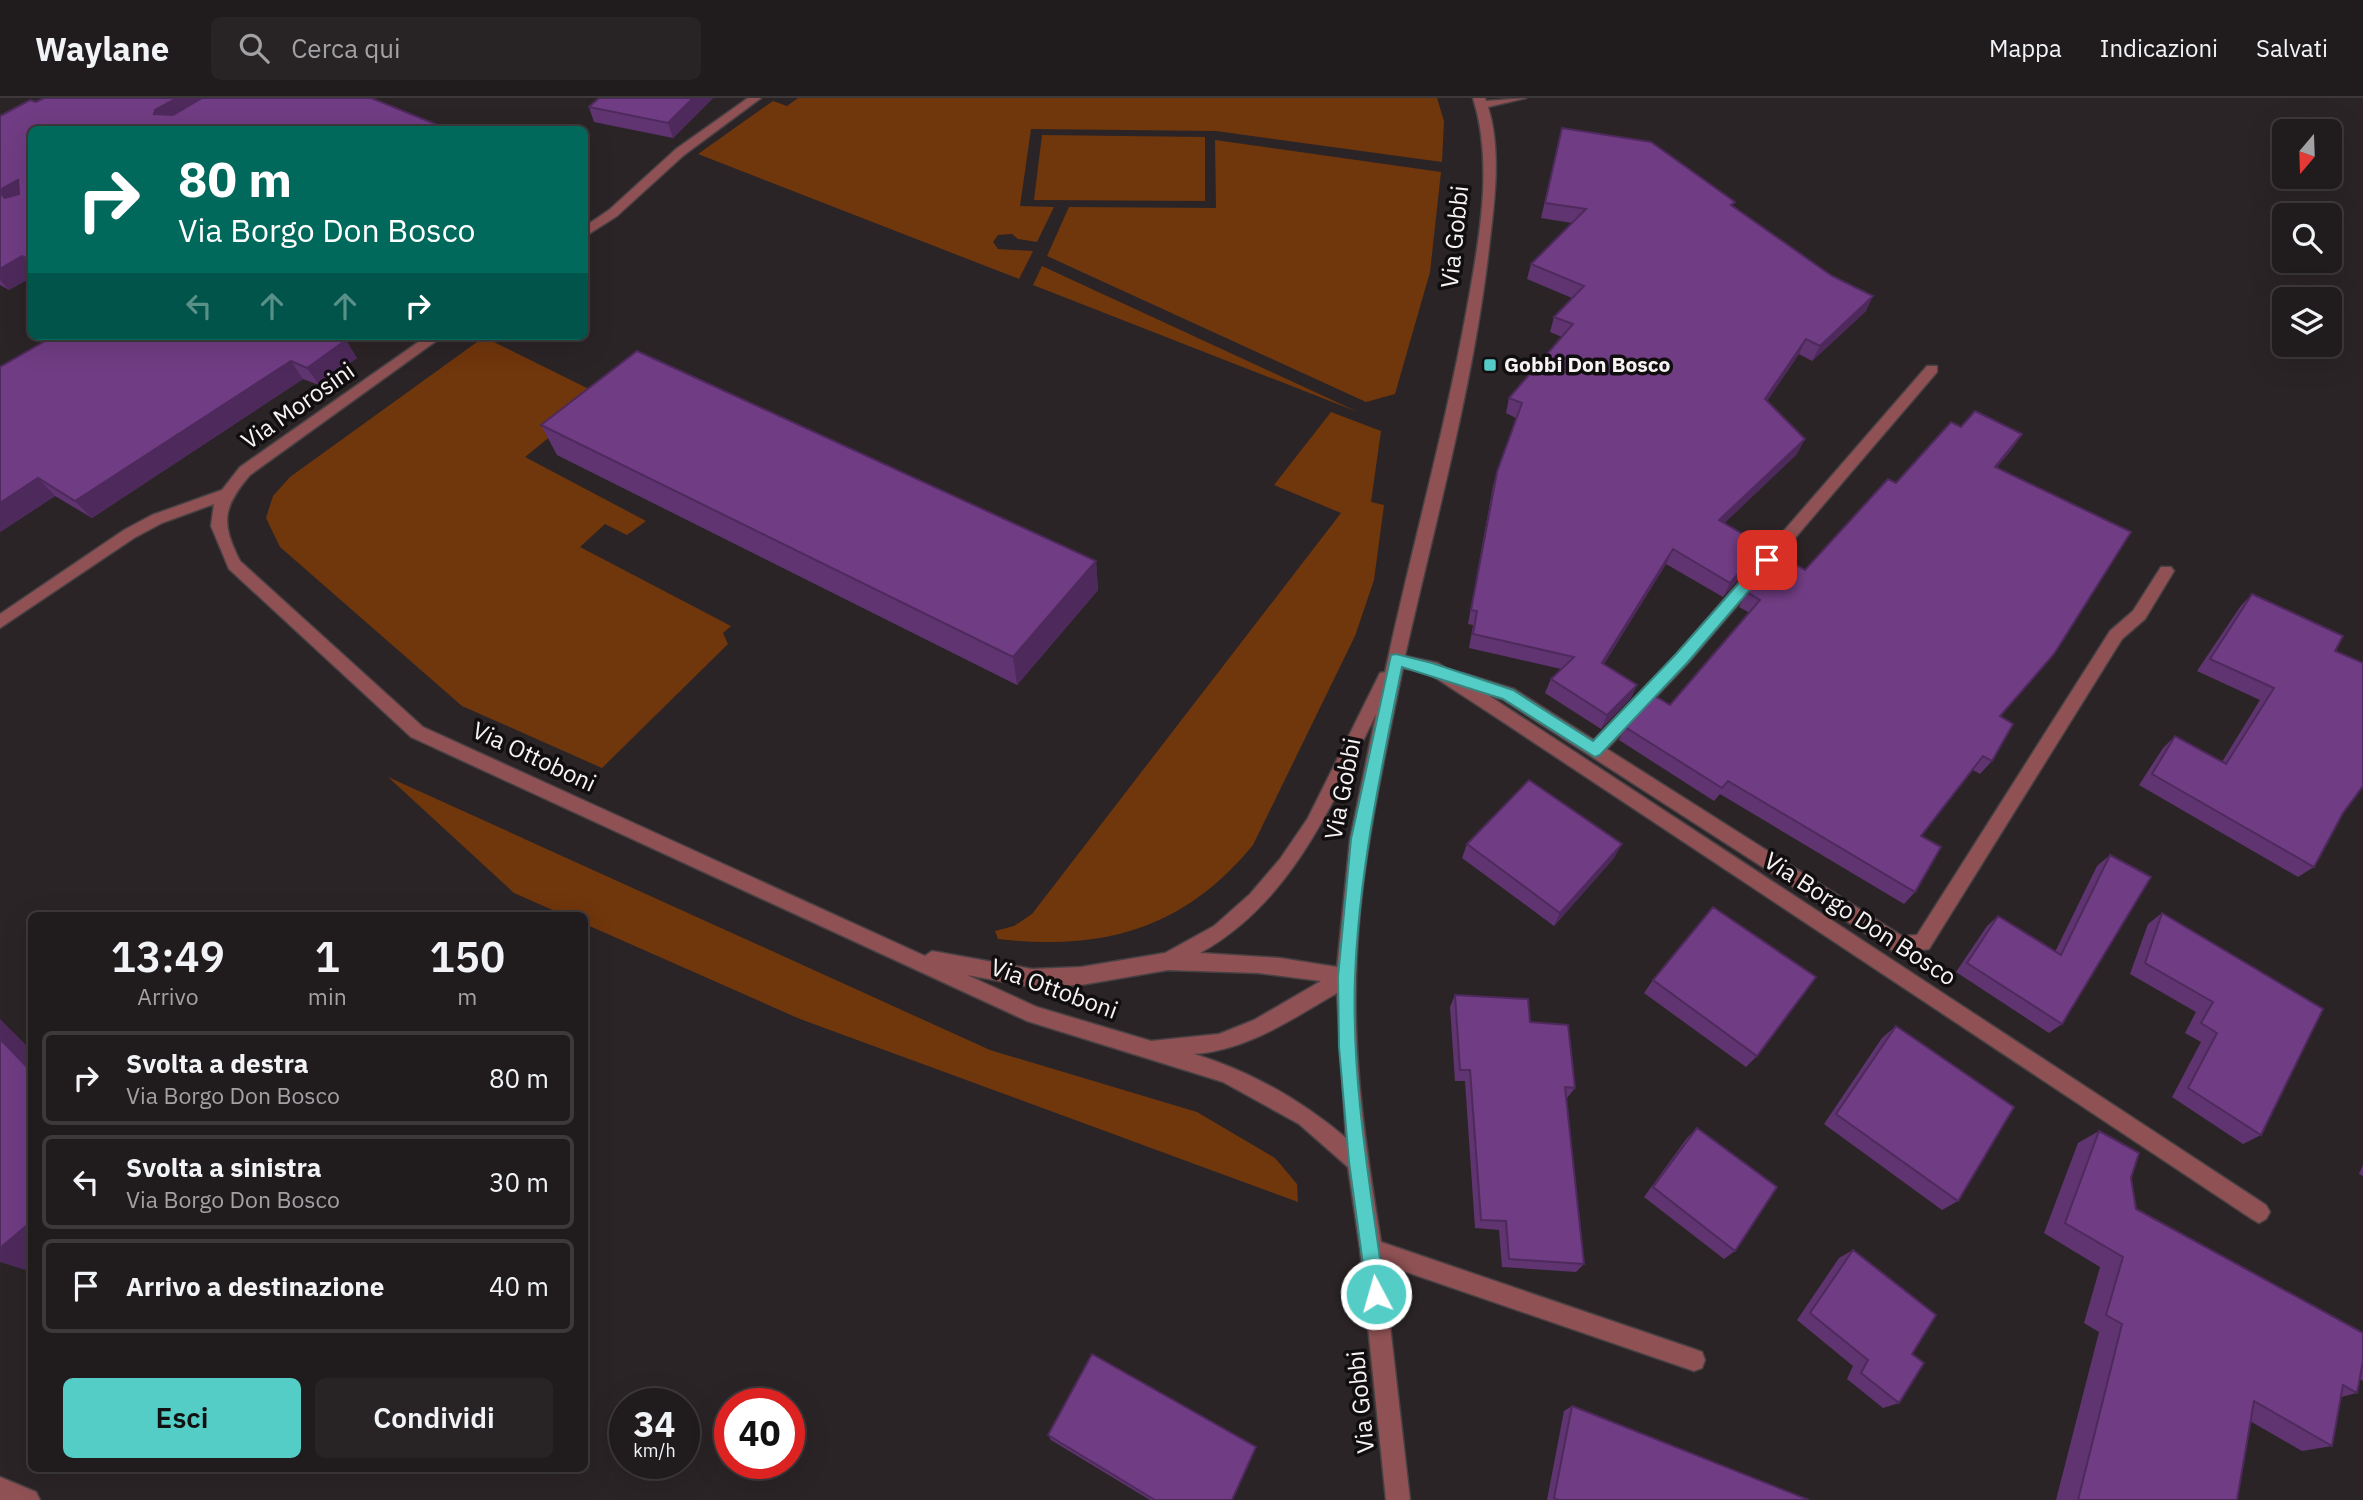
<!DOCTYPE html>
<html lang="it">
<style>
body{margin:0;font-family:"IBM Plex Sans",sans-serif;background:#282426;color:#f1f3f6;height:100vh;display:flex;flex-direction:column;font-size:26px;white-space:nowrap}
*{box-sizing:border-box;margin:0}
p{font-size:23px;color:#a2a1a4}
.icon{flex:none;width:38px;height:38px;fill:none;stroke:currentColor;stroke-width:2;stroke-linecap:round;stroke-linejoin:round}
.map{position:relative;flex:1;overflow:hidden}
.details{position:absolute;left:28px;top:814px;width:560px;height:560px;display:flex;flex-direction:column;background:#201b1d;border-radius:10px;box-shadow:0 7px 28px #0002,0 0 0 2px #3d393b}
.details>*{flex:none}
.hud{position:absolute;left:28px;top:28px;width:560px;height:214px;border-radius:10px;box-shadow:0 7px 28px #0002,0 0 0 2px #3d393b;background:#00695c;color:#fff;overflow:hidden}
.needle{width:46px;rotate:199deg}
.fabs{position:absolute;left:2272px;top:21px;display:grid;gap:14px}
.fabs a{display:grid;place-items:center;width:70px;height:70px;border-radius:10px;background:#201b1d;box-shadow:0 7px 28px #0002,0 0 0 2px #3d393b;font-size:35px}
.speed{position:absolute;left:609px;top:1290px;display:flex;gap:14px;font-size:35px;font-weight:700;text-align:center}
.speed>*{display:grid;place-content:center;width:91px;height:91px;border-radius:50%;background:#201b1d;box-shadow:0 7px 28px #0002,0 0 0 2px #3d393b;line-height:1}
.speed small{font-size:18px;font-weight:400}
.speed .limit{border:10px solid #d22;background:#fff;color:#111}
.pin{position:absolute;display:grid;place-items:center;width:60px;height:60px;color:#fff;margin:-30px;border-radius:14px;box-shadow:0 4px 10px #0006}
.me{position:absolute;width:77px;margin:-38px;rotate:354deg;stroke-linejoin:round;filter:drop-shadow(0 0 5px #0008)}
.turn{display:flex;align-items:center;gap:24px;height:147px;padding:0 35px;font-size:32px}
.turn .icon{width:91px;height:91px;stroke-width:2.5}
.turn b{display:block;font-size:49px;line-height:60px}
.lanes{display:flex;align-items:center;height:66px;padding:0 35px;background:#0003;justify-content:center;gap:35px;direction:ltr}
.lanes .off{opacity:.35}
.eta{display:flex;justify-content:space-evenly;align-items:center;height:119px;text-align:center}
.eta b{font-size:42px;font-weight:600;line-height:49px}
.action{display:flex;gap:14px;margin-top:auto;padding:14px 35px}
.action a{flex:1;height:80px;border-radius:10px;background:#54cdc7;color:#111;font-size:28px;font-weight:600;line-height:80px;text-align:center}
.action a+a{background:#282426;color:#f1f3f6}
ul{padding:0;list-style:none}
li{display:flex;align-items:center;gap:21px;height:94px;margin:0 14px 10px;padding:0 21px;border:4px solid #3d393b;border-radius:10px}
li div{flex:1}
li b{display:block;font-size:26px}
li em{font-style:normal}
header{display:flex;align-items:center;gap:42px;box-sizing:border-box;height:98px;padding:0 35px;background:#201b1d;border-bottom:2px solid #3d393b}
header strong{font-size:33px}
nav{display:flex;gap:38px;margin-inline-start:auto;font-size:24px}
.search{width:490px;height:63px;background:#282426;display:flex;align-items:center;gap:18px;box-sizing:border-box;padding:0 24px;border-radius:10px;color:#a2a1a4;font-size:26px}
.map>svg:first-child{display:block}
.green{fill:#70360c}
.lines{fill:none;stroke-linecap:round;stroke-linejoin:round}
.minor-casing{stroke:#484144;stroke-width:3}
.minor{fill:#8f5153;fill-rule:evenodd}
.wall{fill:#603471}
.shaded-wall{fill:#4e2a5c}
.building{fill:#703c83;stroke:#4e2a5c;stroke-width:2}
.route{fill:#54cdc7;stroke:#378581;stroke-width:2}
.poi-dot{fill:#54cdc7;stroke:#110e0f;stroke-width:2.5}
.labels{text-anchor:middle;stroke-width:7;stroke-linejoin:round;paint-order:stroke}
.far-poi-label{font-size:21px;font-weight:bold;fill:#f7f2f4;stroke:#110e0f;text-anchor:start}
.street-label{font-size:24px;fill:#f7f2f4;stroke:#110e0f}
</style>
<header>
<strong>Waylane</strong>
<div class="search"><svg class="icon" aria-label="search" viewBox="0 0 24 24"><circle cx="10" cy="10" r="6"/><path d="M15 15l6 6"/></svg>Cerca qui</div>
<nav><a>Mappa</a><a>Indicazioni</a><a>Salvati</a></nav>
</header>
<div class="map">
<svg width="2363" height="1402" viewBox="0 0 2363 1402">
<rect width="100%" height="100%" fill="#2b2427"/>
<path class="green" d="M 798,0 L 1437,0 L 1444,23 L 1442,64 L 1216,33 L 1031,31 L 1020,108 L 1054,109 L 1037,144 L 1018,141 L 1012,136 L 998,137 L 993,144 L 998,151 L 1033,153 L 1019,181 L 698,56 L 773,3 L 787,8 Z
M 1042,37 L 1205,39 L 1205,103 L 1034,102 Z
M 1215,42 L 1441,74 L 1430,174 L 1395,296 L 1366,304 L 1047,158 L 1069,109 L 1216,110 Z
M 1042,168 L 1358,314 L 1033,187 Z
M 484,239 L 601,297 L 525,359 L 646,423 L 627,437 L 605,426 L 580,449 L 731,528 L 723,535 L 728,546 L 602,670 L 462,608 L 280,449 L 266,420 L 273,398 L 290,379 Z
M 1331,314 L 1381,333 L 1371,404 L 1384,407 L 1374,482 L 1355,538 L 1253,747 C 1184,831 1104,853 998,841 L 995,833 L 1014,828 L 1032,816 L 1341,415 L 1274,387 Z
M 388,679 L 990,952 L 1197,1014 L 1275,1060 L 1297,1086 L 1298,1104 L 800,921 L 585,826 L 584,817 L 564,817 L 514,795 Z"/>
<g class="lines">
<g class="minor-casing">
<path id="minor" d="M 748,0 L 761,0 L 684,57 L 617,118 L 584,139 L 584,129 L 609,112 L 676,51 Z
M 1473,0 L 1485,0 L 1486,3 L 1526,0 L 1488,9 C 1501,50 1495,99 1490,141 C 1475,282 1436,420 1405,558 L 1438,565 L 1456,577 L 1462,575 L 1514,591 L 1594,642 L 1676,557 L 1927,268 L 1937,268 L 1937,274 L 1688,565 L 1607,651 L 1902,838 L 1917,837 L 2110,533 L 2133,513 L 2161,469 L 2171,469 L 2174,473 L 2145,521 L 2122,541 L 1929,851 L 1900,855 L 1893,853 L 1502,601 L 1485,595 L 2266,1107 L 2270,1114 L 2266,1121 L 2259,1125 L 2252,1121 L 1491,616 L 1428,575 L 1403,570 C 1382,672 1358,775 1356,879 C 1353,967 1367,1057 1381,1144 L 1694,1251 L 1702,1254 L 1705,1262 L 1702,1270 L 1694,1273 L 1383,1166 L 1410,1402 L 1386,1402 L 1360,1151 L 1348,1069 L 1299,1026 L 1223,984 L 1027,923 L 411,639 L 229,471 L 211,428 L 214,406 L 162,425 L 134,440 L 0,530 L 0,516 L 124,432 L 152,417 L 222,392 L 240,369 L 427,238 L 443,238 L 250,377 C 222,410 221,425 240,463 L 423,629 L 925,858 L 932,853 L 1032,871 L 1081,869 L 1165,855 L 1214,828 L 1250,796 L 1280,761 L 1308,720 L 1380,575 L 1385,574 C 1411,452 1445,333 1467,210 C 1479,143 1494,66 1473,0 ZM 1376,616 L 1350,741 L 1337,869 L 1280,860 L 1200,855 C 1292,804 1332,706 1376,616 ZM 1168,872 L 1258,875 L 1321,883 L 1254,922 L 1219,936 L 1151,943 L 1037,909 L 967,877 L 1032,889 L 1081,887 ZM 1337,895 L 1346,1040 C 1301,1002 1250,973 1194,956 C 1248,952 1292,921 1337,895 Z
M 0,1379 L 36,1394 L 40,1402 L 0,1402 Z"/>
</g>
<use href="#minor" class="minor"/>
</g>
<path class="wall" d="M 599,0 L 713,0 L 673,40 L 594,24 L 589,9 Z
M 36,4 L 32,32 L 32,179 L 9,192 L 0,187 L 0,18 Z
M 1562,30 L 1733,108 L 1866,213 L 1812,263 L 1799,256 L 1767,303 L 1797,356 L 1724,425 L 1755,462 L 1723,499 L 1666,466 L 1604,566 L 1637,587 L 1631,600 L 1601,631 L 1545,595 L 1551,581 L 1561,571 L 1469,550 L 1473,527 L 1468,526 L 1493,388 L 1497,374 L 1516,320 L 1506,315 L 1509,300 L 1562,239 L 1550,234 L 1554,219 L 1572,200 L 1527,181 L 1531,166 L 1572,125 L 1541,120 Z
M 54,238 L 340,239 L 357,260 L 319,287 L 303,281 L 92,420 L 55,398 L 0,434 Z
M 541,327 L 1096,463 L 1098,492 L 1017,587 L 557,357 Z
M 1961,329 L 2022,336 L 2012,351 L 1996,370 L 2000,618 L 1992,663 L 1980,676 L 1973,672 L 1921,738 L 1915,794 L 1904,806 L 1720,696 L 1714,703 L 1619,642 L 1625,629 L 1670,607 L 1750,515 L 1739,509 L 1747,494 L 1805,472 L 1896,385 Z
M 2252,496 L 2335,553 L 2343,715 L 2314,769 L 2298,779 L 2139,687 L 2163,650 L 2175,638 L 2222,664 L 2260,602 L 2197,573 L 2240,509 Z
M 1467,746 L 1614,760 L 1554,828 L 1462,760 Z
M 2110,757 L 2062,926 L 2049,935 L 1956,874 L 1987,828 L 1998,818 L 2055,854 L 2097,768 Z
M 2162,815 L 2323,911 L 2261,1037 L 2243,1046 L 2172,999 L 2201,944 L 2185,935 L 2196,914 L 2130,876 L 2148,826 Z
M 1653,882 L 1757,958 L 1746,969 L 1644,895 Z
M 1455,897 L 1530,924 L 1575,990 L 1567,1000 L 1566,1000 L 1584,1166 L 1576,1174 L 1502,1169 L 1499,1132 L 1475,1130 L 1465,983 L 1455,983 L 1450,909 Z
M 1896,928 L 1958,1103 L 1942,1112 L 1824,1026 L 1882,940 Z
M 1697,1030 L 1735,1153 L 1724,1161 L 1644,1099 L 1687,1040 Z
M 2099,1033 L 2131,1080 L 2136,1111 L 2363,1235 L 2363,1283 L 2360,1281 L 2357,1295 L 2341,1299 L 2332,1348 L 2302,1353 L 2250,1323 L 2237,1402 L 2056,1402 L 2099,1234 L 2084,1225 L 2100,1169 L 2044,1135 L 2078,1045 Z
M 2363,1067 L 2363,1078 L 2359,1076 Z
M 1853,1152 L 1912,1256 L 1899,1305 L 1883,1310 L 1847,1281 L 1853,1268 L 1797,1222 L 1839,1160 Z
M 1572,1308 L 1809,1402 L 1547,1402 L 1564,1313 Z
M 1048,1337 L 1232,1402 L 1150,1402 L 1051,1342 Z"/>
<path class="shaded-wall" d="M 177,0 L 219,0 L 167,30 L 154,16 L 155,12 Z
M 693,0 L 713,0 L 673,40 L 668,25 Z
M 18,82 L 32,98 L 13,111 L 0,96 L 0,92 Z
M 22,158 L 32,169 L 32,179 L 9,192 L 0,182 L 0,171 Z
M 1873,198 L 1866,213 L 1812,263 L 1820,248 Z
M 333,238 L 339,238 L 343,245 L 346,242 L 357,260 L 319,287 L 307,270 Z
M 1806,241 L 1799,256 L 1758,316 L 1765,301 Z
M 291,263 L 303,281 L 92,420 L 75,403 Z
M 2022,336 L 2012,351 L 1985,384 L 1995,369 Z
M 1805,341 L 1797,356 L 1712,437 L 1719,422 Z
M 38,380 L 55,398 L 0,434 L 0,405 Z
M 1763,448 L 1755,462 L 1723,499 L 1730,485 Z
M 1673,451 L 1666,466 L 1596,578 L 1602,565 Z
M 1096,463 L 1098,492 L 1017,587 L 1013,559 Z
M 1637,587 L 1631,600 L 1601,631 L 1607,617 Z
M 1622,746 L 1614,760 L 1554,828 L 1560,815 Z
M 0,921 L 32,953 L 32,974 L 0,941 Z
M 32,1123 L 32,1174 L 0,1164 L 0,1150 Z"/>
<path class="building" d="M 44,0 L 177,0 L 155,12 L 154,16 L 173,17 L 202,0 L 371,0 L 450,32 L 32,32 L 32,162 L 22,158 L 0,171 L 0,95 L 5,100 L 19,96 L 18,82 L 0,92 L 0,18 L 30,2 L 36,4 Z
M 599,0 L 693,0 L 668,25 L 589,9 Z
M 1562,30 L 1651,44 L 1735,104 L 1731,107 L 1832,178 L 1873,198 L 1820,248 L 1806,241 L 1765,301 L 1805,341 L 1719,422 L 1763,448 L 1730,485 L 1673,451 L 1602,565 L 1637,587 L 1607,617 L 1551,581 L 1574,559 L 1473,536 L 1477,513 L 1471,512 L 1497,374 L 1522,305 L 1509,300 L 1573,226 L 1554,219 L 1584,188 L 1531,166 L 1586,111 L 1545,105 Z
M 54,238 L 337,238 L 346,242 L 307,270 L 291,263 L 75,403 L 38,380 L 0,405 L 0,269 Z
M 637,253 L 1096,463 L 1013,559 L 541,327 Z
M 1975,313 L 2022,336 L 1995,369 L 2131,434 L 2054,556 L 2000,618 L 2013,626 L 1992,663 L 1983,658 L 1921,738 L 1941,749 L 1915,794 L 1728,683 L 1722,690 L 1625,629 L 1655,598 L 1670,607 L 1760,502 L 1747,494 L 1779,457 L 1805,472 L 1888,381 L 1896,385 L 1951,324 L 1961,329 Z
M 2252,496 L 2343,538 L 2335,553 L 2363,565 L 2363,688 L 2343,715 L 2314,769 L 2152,676 L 2175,638 L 2226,666 L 2274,590 L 2210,561 Z
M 1529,682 L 1622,746 L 1560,815 L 1467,746 Z
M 2110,757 L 2151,779 L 2062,926 L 1967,865 L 1998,818 L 2061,857 Z
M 1713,809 L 1816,879 L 1757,958 L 1653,882 Z
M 2162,815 L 2323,911 L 2261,1037 L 2188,990 L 2217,935 L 2201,925 L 2213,904 L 2145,865 Z
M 1455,897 L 1528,901 L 1530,924 L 1568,927 L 1575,990 L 1565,989 L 1584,1166 L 1509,1161 L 1506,1123 L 1481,1122 L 1470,972 L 1460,972 Z
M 1896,928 L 2014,1009 L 1958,1103 L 1836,1016 Z
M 0,941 L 32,974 L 32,1123 L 0,1150 Z
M 1697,1030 L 1777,1089 L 1735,1153 L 1653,1089 Z
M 2099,1033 L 2139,1055 L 2131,1080 L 2136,1111 L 2363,1235 L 2363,1263 L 2357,1295 L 2343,1287 L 2332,1348 L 2254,1303 L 2237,1402 L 2078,1402 L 2122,1226 L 2106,1217 L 2123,1159 L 2065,1125 Z
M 1853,1152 L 1936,1217 L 1912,1256 L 1924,1265 L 1899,1305 L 1861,1275 L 1868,1262 L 1810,1215 Z
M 1092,1256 L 1256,1349 L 1232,1402 L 1155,1402 L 1048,1337 Z
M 1572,1308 L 1809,1402 L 1558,1402 L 1554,1400 Z"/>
<path class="route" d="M 1767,457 L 1772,459 L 1772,466 L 1687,565 L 1600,657 L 1595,659 L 1503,601 L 1402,569 C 1381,672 1359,774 1355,879 C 1351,982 1371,1094 1385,1196 L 1383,1203 L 1376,1206 L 1368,1203 L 1349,1064 L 1339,949 L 1338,879 L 1351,741 L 1391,557 L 1396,556 L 1432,565 L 1513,592 L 1593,643 L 1676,556 L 1762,459 Z"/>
<rect class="poi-dot" x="1483" y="260" width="14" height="14" rx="3.5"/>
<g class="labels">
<g class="far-poi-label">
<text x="1504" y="274">Gobbi Don Bosco</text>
</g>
<g class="street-label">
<text transform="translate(1455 139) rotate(-84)" y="8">Via Gobbi</text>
<text transform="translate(298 308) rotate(-35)" y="8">Via Morosini</text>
<text transform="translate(534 659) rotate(25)" y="8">Via Ottoboni</text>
<text transform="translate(1343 691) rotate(-79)" y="8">Via Gobbi</text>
<text transform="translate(1860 821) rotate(33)" y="8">Via Borgo Don Bosco</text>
<text transform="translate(1054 891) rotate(20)" y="8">Via Ottoboni</text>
<text transform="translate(1361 1304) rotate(-96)" y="8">Via Gobbi</text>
</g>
</g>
</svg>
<div class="fabs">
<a><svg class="needle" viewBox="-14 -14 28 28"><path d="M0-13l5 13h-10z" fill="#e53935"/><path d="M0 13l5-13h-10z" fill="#a2a1a4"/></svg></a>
<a><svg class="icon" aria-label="search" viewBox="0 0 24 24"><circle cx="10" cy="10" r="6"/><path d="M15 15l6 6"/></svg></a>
<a><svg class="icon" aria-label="layers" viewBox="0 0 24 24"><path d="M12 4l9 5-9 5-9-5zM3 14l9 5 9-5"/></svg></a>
</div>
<div class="speed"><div>34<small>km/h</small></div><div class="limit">40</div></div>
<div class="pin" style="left:1767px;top:462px;background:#d93025"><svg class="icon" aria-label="arrive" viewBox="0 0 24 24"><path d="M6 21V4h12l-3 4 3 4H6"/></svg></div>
<svg class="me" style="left:1376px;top:1196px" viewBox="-20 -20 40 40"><circle r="17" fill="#54cdc7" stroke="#fff" stroke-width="3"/><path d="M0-11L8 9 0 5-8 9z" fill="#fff"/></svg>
<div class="hud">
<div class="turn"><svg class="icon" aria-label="right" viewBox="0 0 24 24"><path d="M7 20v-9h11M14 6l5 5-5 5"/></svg><div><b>80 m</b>Via Borgo Don Bosco</div></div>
<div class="lanes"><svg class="icon off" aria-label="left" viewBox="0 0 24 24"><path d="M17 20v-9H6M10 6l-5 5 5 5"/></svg><svg class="icon off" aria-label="ahead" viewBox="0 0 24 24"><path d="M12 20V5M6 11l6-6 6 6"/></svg><svg class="icon off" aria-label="ahead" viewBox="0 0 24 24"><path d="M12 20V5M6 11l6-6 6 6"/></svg><svg class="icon" aria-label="right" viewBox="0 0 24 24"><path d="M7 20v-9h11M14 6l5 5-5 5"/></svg></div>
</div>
<section class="details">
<div class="eta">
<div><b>13:49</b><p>Arrivo</p></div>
<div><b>1</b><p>min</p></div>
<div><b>150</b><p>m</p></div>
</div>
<ul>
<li><svg class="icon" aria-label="right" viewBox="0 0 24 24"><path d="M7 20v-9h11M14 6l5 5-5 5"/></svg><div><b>Svolta a destra</b><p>Via Borgo Don Bosco</p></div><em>80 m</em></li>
<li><svg class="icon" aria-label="left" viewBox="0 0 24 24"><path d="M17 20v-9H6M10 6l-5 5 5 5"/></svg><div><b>Svolta a sinistra</b><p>Via Borgo Don Bosco</p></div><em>30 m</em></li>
<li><svg class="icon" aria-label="arrive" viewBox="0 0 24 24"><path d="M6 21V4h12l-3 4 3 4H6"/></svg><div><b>Arrivo a destinazione</b></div><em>40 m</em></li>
</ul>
<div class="action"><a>Esci</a><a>Condividi</a></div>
</section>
</div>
